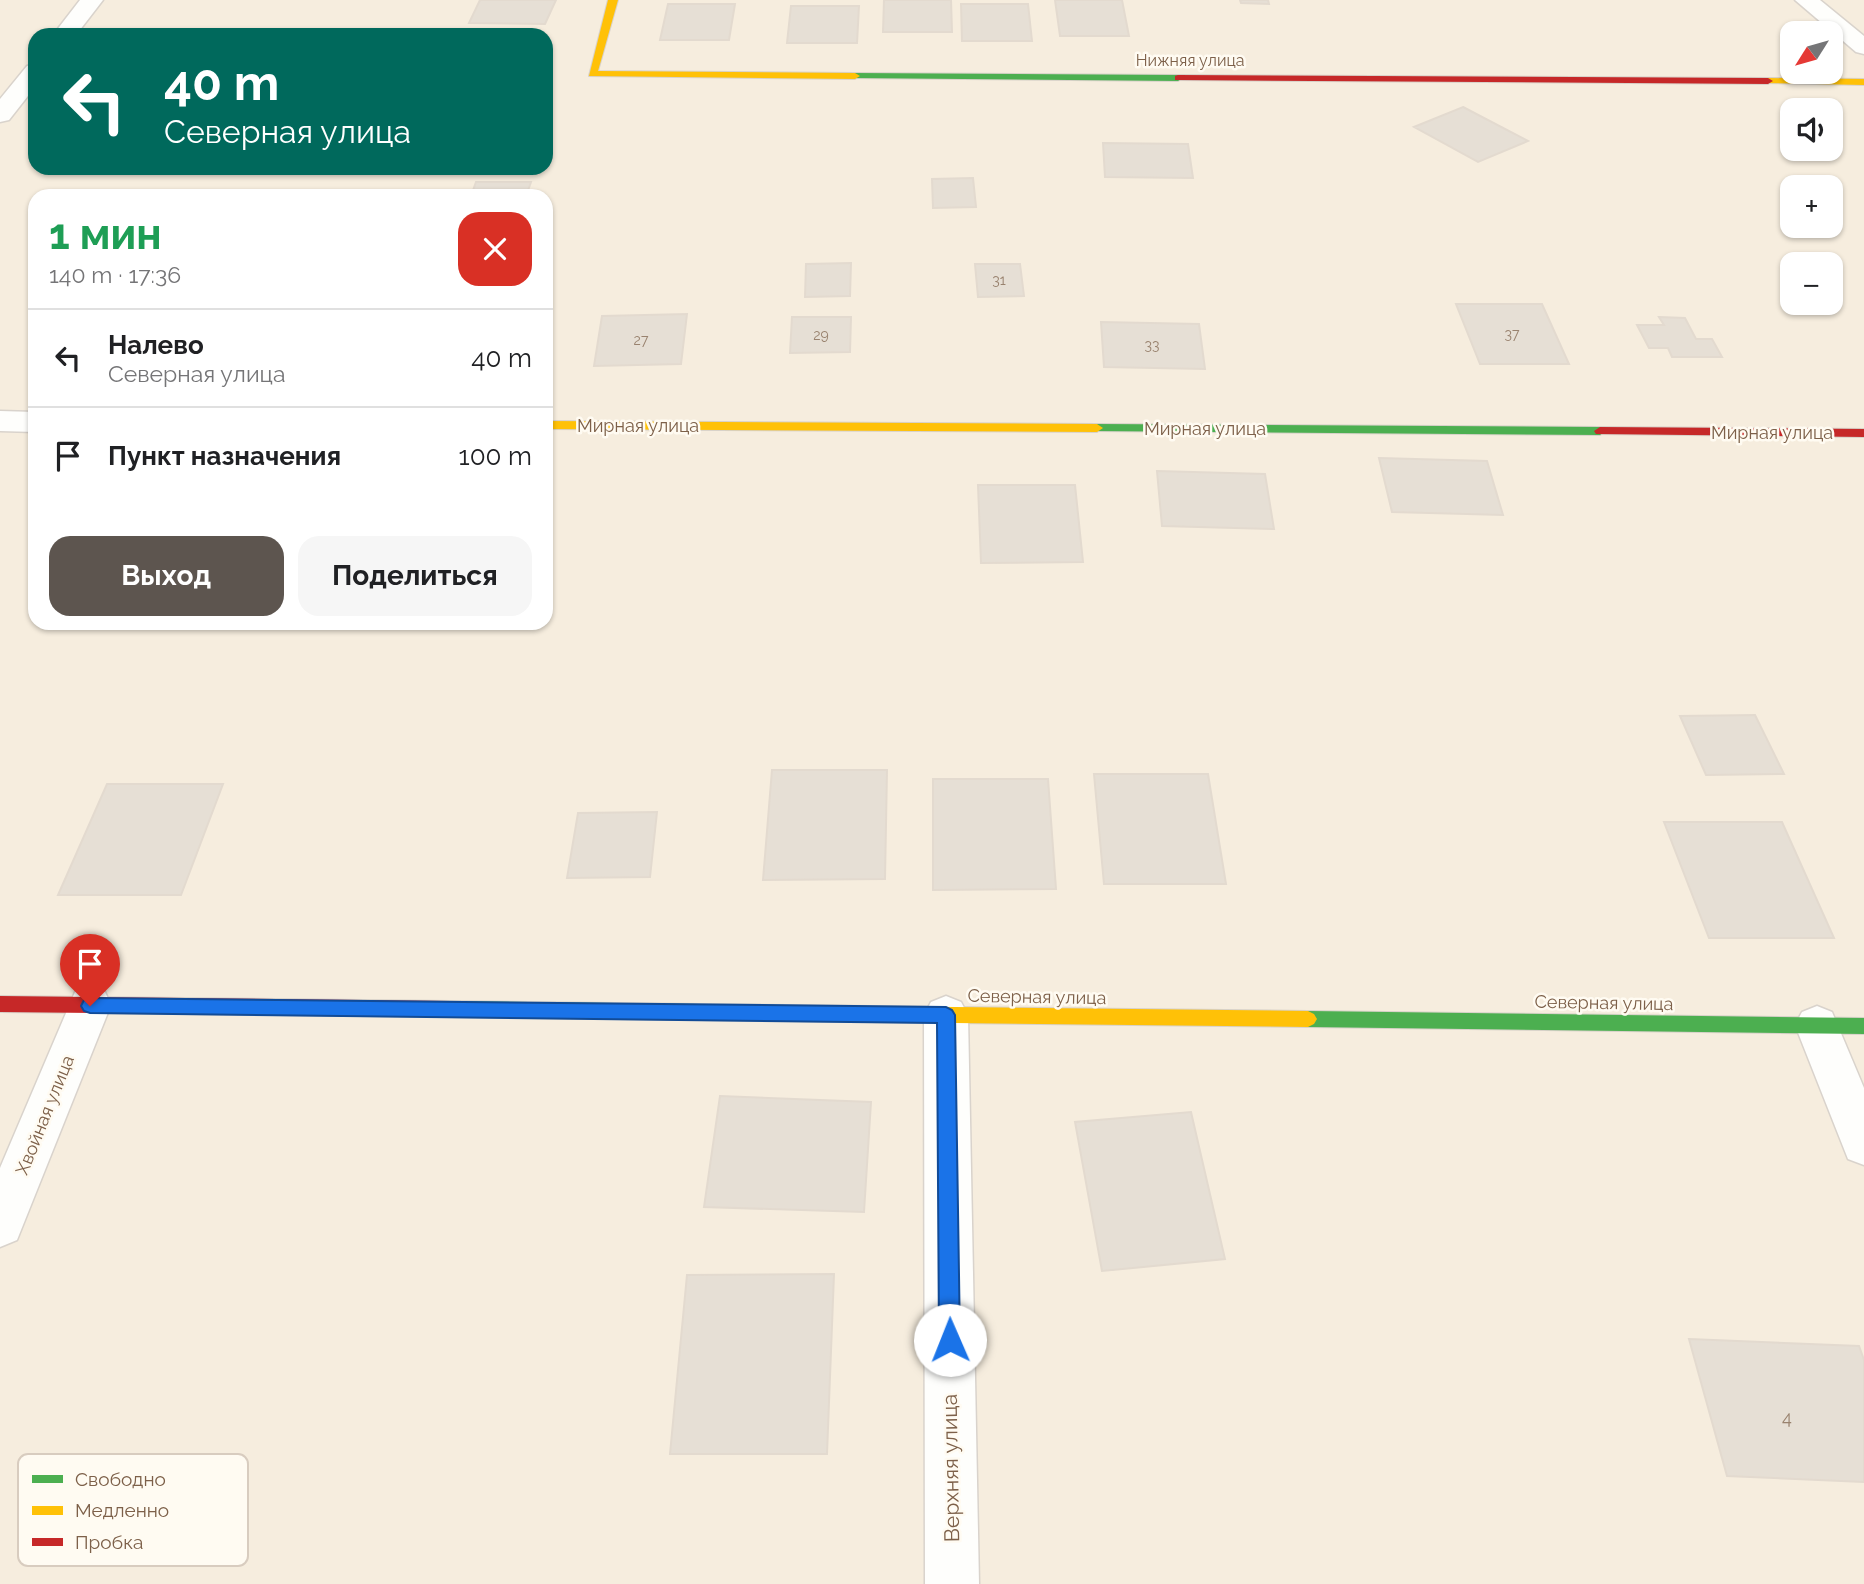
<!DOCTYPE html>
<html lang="ru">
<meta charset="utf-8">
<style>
body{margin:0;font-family:Raleway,sans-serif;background:#f6f6f6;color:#202124;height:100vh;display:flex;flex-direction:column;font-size:26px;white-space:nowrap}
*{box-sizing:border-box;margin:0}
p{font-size:23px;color:#757577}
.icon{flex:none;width:38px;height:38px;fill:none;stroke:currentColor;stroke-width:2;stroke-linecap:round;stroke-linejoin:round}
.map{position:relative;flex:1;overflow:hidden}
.sheet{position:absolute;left:28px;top:189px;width:525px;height:441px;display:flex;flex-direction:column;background:#fff;border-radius:21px;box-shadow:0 2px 5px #0004}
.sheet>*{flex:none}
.hud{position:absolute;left:28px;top:28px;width:525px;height:147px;border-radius:21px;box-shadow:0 2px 5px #0004;background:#00695c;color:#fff;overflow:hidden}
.needle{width:46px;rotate:233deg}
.tools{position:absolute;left:1780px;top:21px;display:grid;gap:14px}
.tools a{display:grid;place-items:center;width:63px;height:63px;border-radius:14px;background:#fff;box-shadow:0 2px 5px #0004;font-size:35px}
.pin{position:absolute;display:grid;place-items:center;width:60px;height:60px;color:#fff;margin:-72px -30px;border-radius:50% 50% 50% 0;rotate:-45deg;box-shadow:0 0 7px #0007}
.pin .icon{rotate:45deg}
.me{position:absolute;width:77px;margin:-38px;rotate:359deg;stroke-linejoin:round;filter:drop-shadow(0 0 5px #0008)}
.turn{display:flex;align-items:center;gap:24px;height:147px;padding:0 21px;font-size:32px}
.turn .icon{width:91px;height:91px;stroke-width:2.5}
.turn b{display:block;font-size:49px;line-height:60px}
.round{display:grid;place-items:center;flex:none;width:74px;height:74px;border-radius:21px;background:#f6f6f6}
.overview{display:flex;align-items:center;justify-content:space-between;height:119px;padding:0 21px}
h1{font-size:42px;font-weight:700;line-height:52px;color:#1e9e55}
.button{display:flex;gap:14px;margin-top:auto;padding:14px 21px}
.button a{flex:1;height:80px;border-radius:21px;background:#5d554f;color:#fff;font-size:28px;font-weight:700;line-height:80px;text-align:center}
.button a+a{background:#f6f6f6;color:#202124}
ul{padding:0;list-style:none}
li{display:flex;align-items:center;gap:21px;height:98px;padding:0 21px;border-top:2px solid #e0e0e0}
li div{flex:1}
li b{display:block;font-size:26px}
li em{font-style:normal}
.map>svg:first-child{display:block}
.residential{fill:#f6edde;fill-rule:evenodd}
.building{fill:#e6dfd5;stroke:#e3dacf;stroke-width:2}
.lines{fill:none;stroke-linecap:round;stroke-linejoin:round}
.street-casing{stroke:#d9d3cc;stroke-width:3}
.fast-casing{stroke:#d8d2c9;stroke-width:2}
.slow-casing{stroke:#d8d2c9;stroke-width:2}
.jam-casing{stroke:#d8d2c9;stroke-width:2}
.street{fill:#fefefc;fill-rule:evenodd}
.fast{fill:#4caf50;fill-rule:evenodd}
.slow{fill:#ffc107;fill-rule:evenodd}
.jam{fill:#c62828;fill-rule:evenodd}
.route{fill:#1a73e8;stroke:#114b97;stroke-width:2}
.labels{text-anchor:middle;stroke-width:5;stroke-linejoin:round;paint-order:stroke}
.number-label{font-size:14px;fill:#99826e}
.far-street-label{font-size:16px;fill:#7d6049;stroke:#fffbf2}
.street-label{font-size:18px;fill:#7d6049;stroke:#fffbf2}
.near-number-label{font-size:18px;fill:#99826e}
.near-street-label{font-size:21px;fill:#7d6049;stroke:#fffbf2}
.key{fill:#fffbf2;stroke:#d8ccbf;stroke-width:2}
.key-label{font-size:19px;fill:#7d6049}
</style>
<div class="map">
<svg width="1864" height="1584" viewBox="0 0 1864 1584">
<rect width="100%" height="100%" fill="#f9f6ee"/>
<path class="residential" d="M 0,0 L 1864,0 L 1864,1584 L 0,1584 ZM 1792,33 L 1830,33 L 1830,72 L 1792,72 ZM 35,35 L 546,35 L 546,168 L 35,168 ZM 1792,110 L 1830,110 L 1830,149 L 1792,149 ZM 1792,187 L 1830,187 L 1830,226 L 1792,226 ZM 35,196 L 546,196 L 546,623 L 35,623 ZM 1792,264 L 1830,264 L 1830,303 L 1792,303 Z"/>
<path class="building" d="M 480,0 L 556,0 L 545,24 L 469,23 Z
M 884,0 L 951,0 L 952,32 L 883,32 Z
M 1055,0 L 1122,0 L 1129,36 L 1060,36 Z
M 1240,0 L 1268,0 L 1269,4 L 1241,3 Z
M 668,4 L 735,4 L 729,40 L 660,40 Z
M 961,4 L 1028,4 L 1032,41 L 962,41 Z
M 791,6 L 859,6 L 857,43 L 787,43 Z
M 1463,107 L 1528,141 L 1478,162 L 1414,127 Z
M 1103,143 L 1188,144 L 1193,178 L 1105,177 Z
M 973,178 L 976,207 L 933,208 L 932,179 Z
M 476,182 L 531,182 L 526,196 L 471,196 Z
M 851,263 L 850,296 L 805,297 L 806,264 Z
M 975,264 L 1020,264 L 1024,296 L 978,297 Z
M 1456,304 L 1542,304 L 1569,364 L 1480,364 Z
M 687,314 L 681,364 L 594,366 L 602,316 Z
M 792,317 L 851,317 L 850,352 L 790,353 Z
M 1659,317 L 1685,318 L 1696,339 L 1712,339 L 1722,357 L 1672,357 L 1668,348 L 1649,348 L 1637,325 L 1664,325 Z
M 1101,322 L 1199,324 L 1205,369 L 1104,367 Z
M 1379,458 L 1487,461 L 1503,515 L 1392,512 Z
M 1157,471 L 1265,474 L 1274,529 L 1162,526 Z
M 978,485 L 1075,485 L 1083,562 L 981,563 Z
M 1755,715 L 1784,774 L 1706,775 L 1680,716 Z
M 772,770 L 887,770 L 885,879 L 763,880 Z
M 1094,774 L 1208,774 L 1226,884 L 1104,884 Z
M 933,779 L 1048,779 L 1056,889 L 933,890 Z
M 107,784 L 223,784 L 181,895 L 58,895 Z
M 657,812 L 650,877 L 567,878 L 578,813 Z
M 1664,822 L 1782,822 L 1834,938 L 1709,938 Z
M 720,1096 L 871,1102 L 864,1212 L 704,1207 Z
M 1191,1112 L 1225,1259 L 1102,1271 L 1075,1122 Z
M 834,1274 L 827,1454 L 670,1454 L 687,1275 Z
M 1689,1339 L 1859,1346 L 1864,1360 L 1864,1482 L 1727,1476 Z"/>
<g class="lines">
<g class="street-casing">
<path id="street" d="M 80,0 L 103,0 L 76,35 L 53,35 Z
M 1795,0 L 1820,0 L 1864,36 L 1864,54 L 1856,52 Z
M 35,64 L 35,87 L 9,120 L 0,122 L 0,99 L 27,66 Z
M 0,411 L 35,412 L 35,432 L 0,431 Z
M 90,986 L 105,992 L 111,1005 L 17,1240 L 0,1247 L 0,1168 L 75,992 Z
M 946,996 L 961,1002 L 968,1015 L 979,1584 L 925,1584 L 924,1015 L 931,1002 Z
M 1817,1006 L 1832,1012 L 1864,1088 L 1864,1165 L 1848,1159 L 1795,1025 L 1802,1012 Z"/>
</g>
<g class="fast-casing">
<path id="fast" d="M 855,73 L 1178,75 L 1183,78 L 1178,81 L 852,78 L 850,76 Z
M 1097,424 L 1600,427 L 1606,431 L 1600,435 L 1093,431 L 1091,428 Z
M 450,1001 L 787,1005 L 793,1008 L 796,1013 L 793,1018 L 787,1021 L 450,1017 L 444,1014 L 441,1009 L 444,1004 Z
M 1308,1011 L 1864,1018 L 1864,1034 L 1308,1027 L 1302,1024 L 1299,1019 L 1302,1014 Z"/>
</g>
<g class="slow-casing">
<path id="slow" d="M 608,0 L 618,0 L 598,71 L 855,73 L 860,76 L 855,79 L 589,76 Z
M 1768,78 L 1864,79 L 1864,85 L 1765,83 L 1763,81 Z
M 546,421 L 1097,424 L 1103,428 L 1097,432 L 546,429 Z
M 787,1005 L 1308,1011 L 1314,1014 L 1317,1019 L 1314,1024 L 1308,1027 L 787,1021 L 781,1018 L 778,1013 L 781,1008 Z"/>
</g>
<g class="jam-casing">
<path id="jam" d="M 1178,75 L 1768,78 L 1773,81 L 1768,84 L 1175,80 L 1175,76 Z
M 1600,427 L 1864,429 L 1864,437 L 1596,434 L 1594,431 Z
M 0,996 L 450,1001 L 456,1004 L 459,1009 L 456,1014 L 450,1017 L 0,1012 Z"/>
</g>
<use href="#street" class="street"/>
<use href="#fast" class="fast"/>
<use href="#slow" class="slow"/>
<use href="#jam" class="jam"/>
</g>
<path class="route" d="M 90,998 L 946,1007 L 952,1010 L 955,1015 L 960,1340 L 957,1347 L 950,1350 L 942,1347 L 939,1340 L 937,1023 L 90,1013 L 84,1011 L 81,1006 L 84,1000 Z"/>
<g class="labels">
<g class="number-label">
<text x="999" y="285">31</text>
<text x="1512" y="339">37</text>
<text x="821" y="340">29</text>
<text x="641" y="345">27</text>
<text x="1152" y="350">33</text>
</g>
<g class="far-street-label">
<text x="1190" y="66">Нижняя улица</text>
</g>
<g class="street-label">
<text x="638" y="432">Мирная улица</text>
<text x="1205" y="435">Мирная улица</text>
<text x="1772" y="439">Мирная улица</text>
<text transform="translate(1037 997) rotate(1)" y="6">Северная улица</text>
<text transform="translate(1604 1003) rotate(1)" y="6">Северная улица</text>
<text transform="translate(45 1115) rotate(-68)" y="6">Хвойная улица</text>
</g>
<g class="near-number-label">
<text x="1787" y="1424">4</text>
</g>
<g class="near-street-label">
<text transform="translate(951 1468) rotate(-91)" y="7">Верхняя улица</text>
</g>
</g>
<rect x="18" y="1454" width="230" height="112" rx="10" class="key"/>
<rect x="32" y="1475" width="31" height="8" fill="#4caf50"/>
<rect x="32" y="1506" width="31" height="9" fill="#ffc107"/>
<rect x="32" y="1538" width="31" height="8" fill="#c62828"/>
<g class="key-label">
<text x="75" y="1486">Свободно</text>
<text x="75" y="1517">Медленно</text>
<text x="75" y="1549">Пробка</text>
</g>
</svg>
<div class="tools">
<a><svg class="needle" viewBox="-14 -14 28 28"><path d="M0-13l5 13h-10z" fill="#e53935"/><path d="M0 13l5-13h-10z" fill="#757577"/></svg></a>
<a><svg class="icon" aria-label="sound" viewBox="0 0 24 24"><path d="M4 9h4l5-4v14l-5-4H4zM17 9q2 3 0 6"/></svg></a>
<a>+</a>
<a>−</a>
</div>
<div class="pin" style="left:90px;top:1006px;background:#d93025"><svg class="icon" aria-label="arrive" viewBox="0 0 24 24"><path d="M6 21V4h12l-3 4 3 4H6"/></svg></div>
<svg class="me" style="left:950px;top:1340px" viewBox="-20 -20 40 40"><circle r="19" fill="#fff"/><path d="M0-13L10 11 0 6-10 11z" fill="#1a73e8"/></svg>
<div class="hud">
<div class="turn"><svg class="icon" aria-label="left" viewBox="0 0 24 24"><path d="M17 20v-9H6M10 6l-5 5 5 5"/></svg><div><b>40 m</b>Северная улица</div></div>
</div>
<section class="sheet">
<div class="overview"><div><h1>1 мин</h1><p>140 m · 17:36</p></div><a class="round" style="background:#d93025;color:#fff"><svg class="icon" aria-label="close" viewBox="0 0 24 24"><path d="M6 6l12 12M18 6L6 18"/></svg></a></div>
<ul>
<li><svg class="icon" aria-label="left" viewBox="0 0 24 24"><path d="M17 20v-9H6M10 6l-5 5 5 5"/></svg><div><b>Налево</b><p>Северная улица</p></div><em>40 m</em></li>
<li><svg class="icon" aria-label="arrive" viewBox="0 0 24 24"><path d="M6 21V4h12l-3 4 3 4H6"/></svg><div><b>Пункт назначения</b></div><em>100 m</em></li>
</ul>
<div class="button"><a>Выход</a><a>Поделиться</a></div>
</section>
</div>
